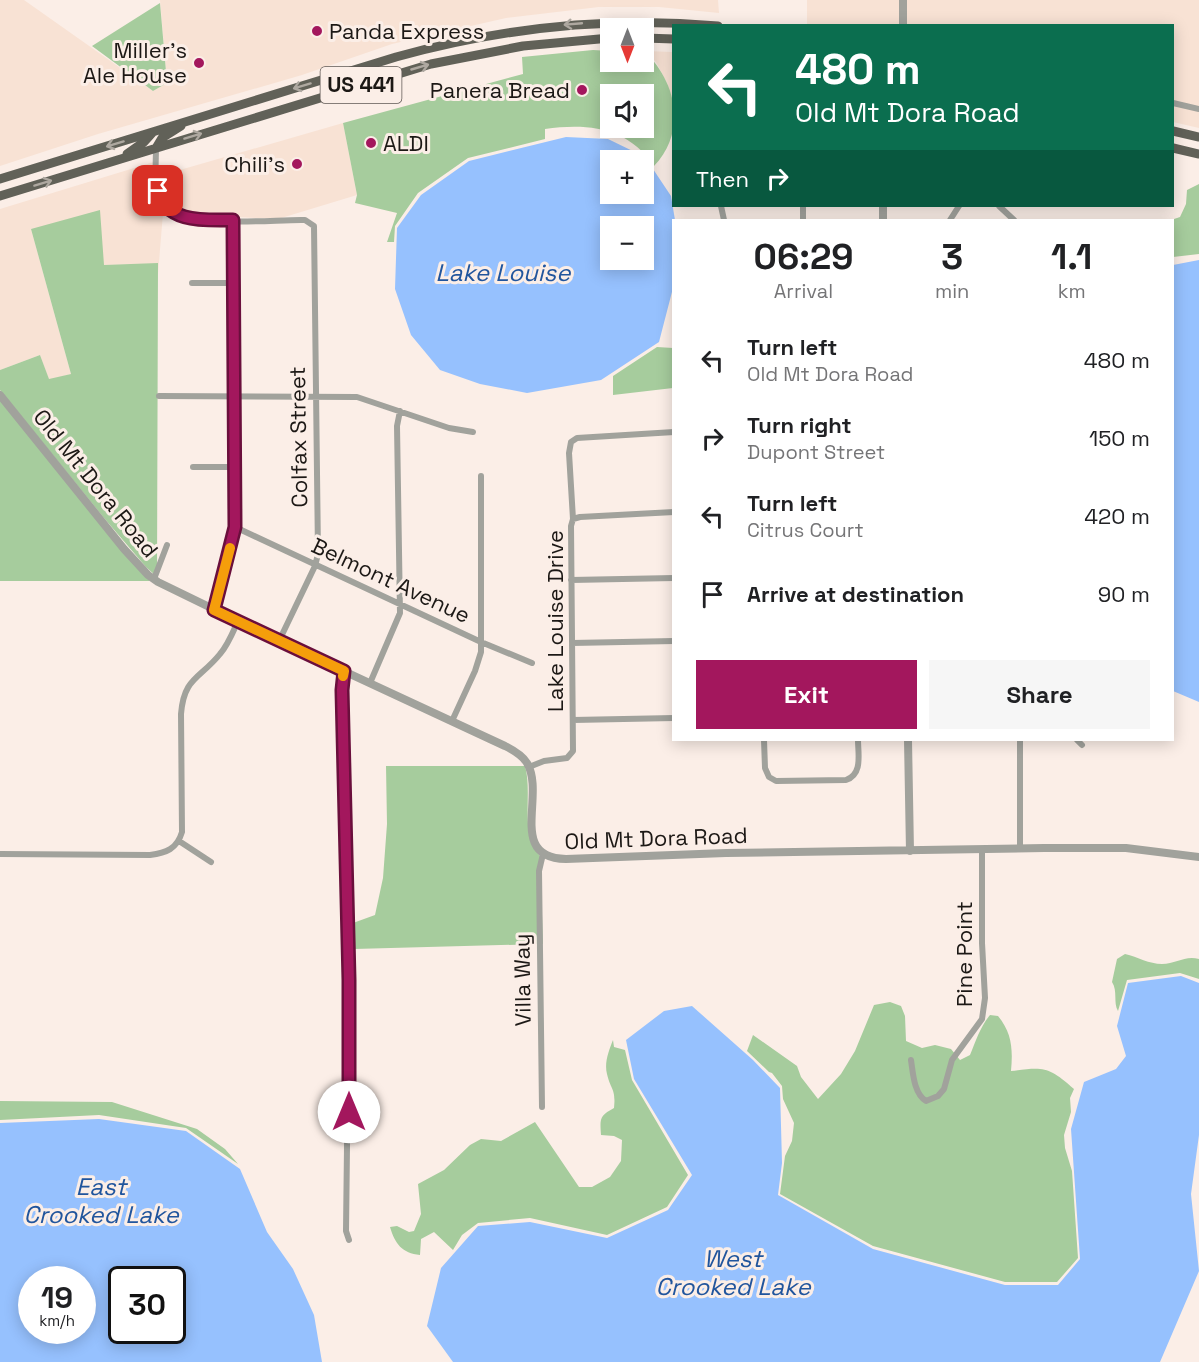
<!DOCTYPE html>
<meta charset="utf-8">
<style>
body{margin:0;font-family:"Space Grotesk",sans-serif;background:#f6f6f6;color:#202124;height:100vh;display:flex;flex-direction:column;font-size:22px;white-space:nowrap}
*{box-sizing:border-box;margin:0}
p{font-size:20px;color:#757577}
.icon{flex:none;width:33px;height:33px;fill:none;stroke:currentColor;stroke-width:2;stroke-linecap:round;stroke-linejoin:round}
.map{position:relative;flex:1;overflow:hidden}
.drawer{position:absolute;left:672px;top:219px;width:502px;height:522px;display:flex;flex-direction:column;background:#fff;border-radius:0px;box-shadow:0 3px 15px #0003}
.drawer>*{flex:none}
.guide{position:absolute;left:672px;top:24px;width:502px;height:183px;border-radius:0px;box-shadow:0 3px 15px #0003;background:#0b6e4f;color:#fff;overflow:hidden}
.needle{width:39px;rotate:180deg}
.controls{position:absolute;left:600px;top:18px;display:grid;gap:12px}
.controls a{display:grid;place-items:center;width:54px;height:54px;border-radius:0px;background:#fff;box-shadow:0 3px 15px #0003;font-size:30px}
.speed{position:absolute;left:18px;top:1266px;display:flex;gap:12px;font-size:30px;font-weight:700;text-align:center}
.speed>*{display:grid;place-content:center;width:78px;height:78px;border-radius:50%;background:#fff;box-shadow:0 3px 15px #0003;line-height:1}
.speed small{font-size:15px;font-weight:400}
.speed .limit{border:3px solid #111;border-radius:9px;background:#fff;color:#111}
.pin{position:absolute;display:grid;place-items:center;width:51px;height:51px;color:#fff;margin:-26px;border-radius:12px;box-shadow:0 3px 9px #0006}
.me{position:absolute;width:66px;margin:-33px;rotate:0deg;stroke-linejoin:round;filter:drop-shadow(0 0 4px #0008)}
.turn{display:flex;align-items:center;gap:21px;height:126px;padding:0 24px;font-size:27px}
.turn .icon{width:78px;height:78px;stroke-width:2.5}
.turn b{display:block;font-size:42px;line-height:51px}
.then{display:flex;align-items:center;height:57px;padding:0 24px;background:#0003;gap:12px;font-size:22px}
.eta{display:flex;justify-content:space-evenly;align-items:center;height:102px;text-align:center}
.eta b{font-size:36px;font-weight:700;line-height:42px}
.primary-button{display:flex;gap:12px;margin-top:auto;padding:12px 24px}
.primary-button a{flex:1;height:69px;border-radius:0px;background:#a3175d;color:#fff;font-size:24px;font-weight:700;line-height:69px;text-align:center}
.primary-button a+a{background:#f6f6f6;color:#202124}
ul{padding:0;list-style:none}
li{display:flex;align-items:center;gap:18px;height:78px;padding:0 24px}
li div{flex:1}
li b{display:block;font-size:22px}
li em{font-style:normal}
.map>svg:first-child{display:block}
.commercial{fill:#f8e2d4}
.green{fill:#a6cc9d;fill-rule:evenodd}
.water{fill:#96c1fe;fill-rule:evenodd}
.lines{fill:none;stroke-linecap:round;stroke-linejoin:round}
.minor{stroke:#a1a29c;stroke-width:6}
.tertiary{stroke:#a1a29c;stroke-width:8}
.primary{stroke:#616158;stroke-width:9}
.oneway{stroke:#aea8a0}
.route-casing{stroke:#6a0f3c;stroke-width:15}
.route{stroke:#a3175d;stroke-width:10}
.slow{stroke:#f59e0b;stroke-width:10}
.poi-dot{fill:#a3175d;stroke:#fbeee7;stroke-width:2}
.labels{text-anchor:middle;stroke-width:6;stroke-linejoin:round;paint-order:stroke}
.shield{fill:#fbeee7;stroke:#5f5854;stroke-width:1.5}
.shield-label{font-size:21px;font-weight:bold;fill:#1c1815}
.poi-label{font-size:22px;fill:#1c1815;stroke:#fbeee7;text-anchor:end}
.street-label{font-size:22px;fill:#1c1815;stroke:#fbeee7}
.water-label{font-size:24px;font-style:italic;fill:#21559d;stroke:#fbeee7}
</style>
<div class="map">
<svg width="1199" height="1362" viewBox="0 0 1199 1362">
<rect width="100%" height="100%" fill="#fbeee7"/>
<path class="commercial" d="M 0,0 L 24,0 L 153,91 L 167,83 L 160,0 L 718,0 L 719,13 L 659,7 L 599,7 L 506,18 L 392,44 L 302,75 L 98,134 L 0,166 Z
M 807,0 L 900,0 L 900,25 L 807,26 Z
M 906,0 L 1199,0 L 1199,128 L 1173,122 L 1173,26 L 906,26 Z
M 644,51 L 673,52 L 673,102 L 667,83 L 656,62 Z
M 343,123 L 357,195 L 278,219 L 180,214 L 164,201 L 158,274 L 157,264 L 104,265 L 31,229 L 71,374 L 49,380 L 40,355 L 0,370 L 0,209 L 157,161 L 159,176 Z"/>
<path class="green" d="M 160,3 L 167,83 L 153,91 L 92,46 Z
M 593,50 L 610,51 L 610,62 L 644,62 L 644,51 C 677,82 687,131 654,166 C 628,127 588,123 545,129 L 545,139 L 468,158 L 418,193 L 395,226 L 394,242 L 387,242 L 397,213 L 355,203 L 357,195 L 343,123 L 523,74 L 522,57 ZM 610,94 L 644,94 L 644,128 L 610,128 Z
M 1199,184 L 1199,254 L 1173,257 L 1173,220 L 1171,220 L 1180,217 L 1186,204 L 1187,190 Z
M 100,210 L 104,265 L 158,263 L 157,577 L 146,567 L 104,518 L 0,390 L 0,370 L 40,355 L 49,379 L 71,374 L 31,229 Z
M 657,347 L 673,348 L 673,388 L 613,395 L 613,376 Z
M 0,400 L 150,581 L 0,581 Z
M 386,766 L 525,766 C 533,794 519,833 540,856 L 543,944 L 354,949 L 353,923 L 375,915 L 383,878 L 387,824 Z
M 1125,954 C 1138,957 1149,964 1162,964 C 1176,964 1185,955 1199,959 L 1199,979 L 1180,973 L 1127,980 L 1118,1011 C 1113,1003 1118,991 1112,982 L 1117,959 Z
M 890,1002 L 901,1006 L 905,1016 L 906,1041 L 922,1048 L 935,1045 L 951,1049 L 960,1060 L 970,1055 C 976,1041 980,1027 990,1015 L 998,1016 C 1012,1033 1013,1049 1011,1071 C 1044,1067 1048,1066 1074,1089 L 1070,1098 L 1071,1112 L 1064,1135 L 1065,1148 L 1072,1171 L 1078,1258 L 1057,1282 L 1005,1282 L 873,1246 L 780,1194 L 785,1156 L 792,1141 L 794,1123 L 783,1099 L 782,1086 L 772,1073 L 769,1072 L 747,1051 L 753,1035 L 797,1066 L 801,1077 L 818,1099 L 841,1074 L 855,1051 L 874,1005 Z
M 613,1040 L 614,1047 L 625,1050 L 632,1080 L 688,1175 L 667,1207 L 607,1235 L 530,1218 L 478,1223 L 462,1235 L 453,1250 L 434,1232 L 421,1239 L 420,1255 C 402,1253 395,1244 390,1227 L 397,1226 L 409,1232 L 414,1231 L 421,1214 L 418,1184 L 444,1170 L 470,1145 L 481,1139 L 501,1141 L 535,1122 L 579,1187 L 592,1187 L 610,1177 L 621,1161 L 622,1140 L 614,1136 L 601,1135 C 600,1119 599,1116 614,1108 C 616,1088 611,1091 607,1074 C 604,1063 609,1050 613,1040 Z
M 0,1101 L 112,1102 L 197,1129 L 225,1149 L 238,1164 L 186,1128 L 99,1115 L 0,1120 Z"/>
<path class="water" d="M 566,137 L 608,139 L 645,157 L 671,196 L 675,220 L 674,220 L 673,288 L 659,342 L 601,380 L 527,393 L 480,384 L 440,370 L 411,335 L 395,289 L 397,228 L 421,195 L 469,161 ZM 610,160 L 644,160 L 644,194 L 610,194 ZM 610,226 L 644,226 L 644,260 L 610,260 Z
M 1199,260 L 1199,702 L 1173,691 L 1173,265 Z
M 1181,976 L 1199,983 L 1199,1135 L 1191,1194 L 1199,1271 L 1160,1362 L 453,1362 L 427,1326 L 441,1268 L 478,1226 L 530,1222 L 607,1238 L 668,1210 L 692,1175 L 634,1079 L 626,1040 L 664,1011 L 692,1006 L 753,1060 L 780,1088 L 782,1163 L 778,1195 L 873,1249 L 1005,1285 L 1058,1285 L 1080,1259 L 1071,1129 L 1084,1082 L 1116,1069 L 1126,1056 L 1117,1026 L 1128,983 Z
M 99,1119 L 186,1131 L 240,1169 L 267,1232 L 293,1269 L 314,1315 L 322,1362 L 0,1362 L 0,1123 ZM 32,1280 L 82,1280 L 82,1330 L 32,1330 ZM 122,1280 L 172,1280 L 172,1330 L 122,1330 Z"/>
<g class="lines">
<path class="minor" d="M 1173,103 L 1199,109
M 156,148 C 156,165 153,188 163,202 C 183,231 271,219 305,220 L 314,226 L 318,554 L 315,566 L 279,641
M 721,206 L 724,220
M 803,206 L 803,220
M 999,206 L 1014,220
M 950,220 L 959,206
M 192,283 L 233,283
M 159,396 L 357,397 L 449,428 L 473,432
M 193,467 L 235,467
M 573,519 L 580,517 L 674,512
M 235,527 L 481,642 L 532,663
M 154,579 L 167,545
M 571,580 L 674,578
M 214,610 L 235,527 L 233,220
M 572,643 L 674,641
M 344,671 L 342,690 L 349,980 L 346,1231 L 349,1240
M 370,683 L 400,613 L 397,426 L 400,411
M 573,720 L 674,718
M 452,721 L 475,671 L 481,652 L 481,476
M 764,740 L 765,768 L 769,777 L 776,781 L 846,780 C 863,774 858,754 858,740
M 1020,740 L 1020,848
M 1077,740 L 1082,745
M 529,767 L 544,761 L 567,758 L 573,751 L 571,526 L 573,519 L 569,453 L 571,442 L 577,438 L 674,432
M 179,841 L 211,862
M 0,854 L 150,855 C 166,853 177,849 182,832 L 181,714 C 184,677 200,679 220,654 C 228,645 233,632 238,621
M 911,1060 C 913,1073 914,1094 926,1101 L 938,1096 L 944,1089 L 952,1060 L 982,1019 L 985,998 L 982,943 L 982,849
M 542,1107 L 539,871 L 543,854"/>
<path class="tertiary" d="M 903,26 L 903,0
M 883,220 L 883,206
M 0,395 L 124,549 L 148,575 L 158,582 L 279,641 L 505,746 C 513,750 522,755 527,763 C 546,795 507,858 566,859 L 726,853 L 1044,848 L 1126,848 L 1199,857
M 908,740 L 910,851"/>
<path class="primary" d="M 644,38 L 674,39
M 1173,131 L 1199,137
M 156,148 L 162,138 L 181,126
M 1173,148 L 1199,154
M 127,154 L 144,142 L 153,132
M 0,179 L 396,57 C 501,28 609,16 718,26
M 0,196 L 431,64 L 523,46 L 610,38"/>
</g>
<defs><path id="oneway-shaft" d="M-6 0H5M1.5-3L5.5 0L1.5 3" fill="none" stroke-width="1.6" stroke-linecap="round" stroke-linejoin="round" transform="scale(1.5)"/></defs>
<g class="oneway">
<use href="#oneway-shaft" transform="translate(573 24) rotate(175)"/>
<use href="#oneway-shaft" transform="translate(420 67) rotate(-16)"/>
<use href="#oneway-shaft" transform="translate(302 86) rotate(163)"/>
<use href="#oneway-shaft" transform="translate(193 136) rotate(-17)"/>
<use href="#oneway-shaft" transform="translate(115 144) rotate(163)"/>
<use href="#oneway-shaft" transform="translate(43 183) rotate(-17)"/>
</g>
<g class="lines">
<g class="route-casing">
<path id="route" d="M 158,191 C 167,224 206,220 233,220 L 235,527 L 214,610 L 344,671 L 342,690 L 349,980 L 349,1112"/>
</g>
<use href="#route" class="route"/>
<path class="slow" d="M 230,548 L 214,610 L 344,671 L 343,676"/>
</g>
<g class="poi-dot">
<circle cx="317" cy="31" r="6"/>
<circle cx="199" cy="63" r="6"/>
<circle cx="582" cy="90" r="6"/>
<circle cx="371" cy="143" r="6"/>
<circle cx="297" cy="164" r="6"/>
</g>
<g class="labels">
<rect class="shield" x="320.5" y="67" width="81" height="36" rx="4.5"/>
<g class="shield-label">
<text x="361" y="92">US 441</text>
</g>
<g class="poi-label">
<text x="329" y="39" text-anchor="start">Panda Express</text>
<text x="187" y="58">Miller's<tspan x="187" dy="25">Ale House</tspan></text>
<text x="570" y="98">Panera Bread</text>
<text x="383" y="151" text-anchor="start">ALDI</text>
<text x="285" y="172">Chili's</text>
</g>
<g class="street-label">
<text transform="translate(298 437) rotate(-91)" y="8">Colfax Street</text>
<text transform="translate(96 483) rotate(51)" y="8">Old Mt Dora Road</text>
<text transform="translate(391 580) rotate(25)" y="8">Belmont Avenue</text>
<text transform="translate(555 621) rotate(-90)" y="8">Lake Louise Drive</text>
<text transform="translate(656 838) rotate(-2)" y="8">Old Mt Dora Road</text>
<text transform="translate(964 954) rotate(-90)" y="8">Pine Point</text>
<text transform="translate(522 980) rotate(-91)" y="8">Villa Way</text>
</g>
<g class="water-label">
<text x="503" y="281">Lake Louise</text>
<text x="101" y="1195">East<tspan x="101" dy="28">Crooked Lake</tspan></text>
<text x="733" y="1267">West<tspan x="733" dy="28">Crooked Lake</tspan></text>
</g>
</g>
</svg>
<div class="controls">
<a><svg class="needle" viewBox="-14 -14 28 28"><path d="M0-13l5 13h-10z" fill="#e53935"/><path d="M0 13l5-13h-10z" fill="#757577"/></svg></a>
<a><svg class="icon" aria-label="sound" viewBox="0 0 24 24"><path d="M4 9h4l5-4v14l-5-4H4zM17 9q2 3 0 6"/></svg></a>
<a>+</a>
<a>−</a>
</div>
<div class="speed"><div>19<small>km/h</small></div><div class="limit">30</div></div>
<div class="pin" style="left:158px;top:191px;background:#d93025"><svg class="icon" aria-label="arrive" viewBox="0 0 24 24"><path d="M6 21V4h12l-3 4 3 4H6"/></svg></div>
<svg class="me" style="left:349px;top:1112px" viewBox="-20 -20 40 40"><circle r="19" fill="#fff"/><path d="M0-13L10 11 0 6-10 11z" fill="#a3175d"/></svg>
<div class="guide">
<div class="turn"><svg class="icon" aria-label="left" viewBox="0 0 24 24"><path d="M17 20v-9H6M10 6l-5 5 5 5"/></svg><div><b>480 m</b>Old Mt Dora Road</div></div>
<div class="then">Then<svg class="icon" aria-label="right" viewBox="0 0 24 24"><path d="M7 20v-9h11M14 6l5 5-5 5"/></svg></div>
</div>
<section class="drawer">
<div class="eta">
<div><b>06:29</b><p>Arrival</p></div>
<div><b>3</b><p>min</p></div>
<div><b>1.1</b><p>km</p></div>
</div>
<ul>
<li><svg class="icon" aria-label="left" viewBox="0 0 24 24"><path d="M17 20v-9H6M10 6l-5 5 5 5"/></svg><div><b>Turn left</b><p>Old Mt Dora Road</p></div><em>480 m</em></li>
<li><svg class="icon" aria-label="right" viewBox="0 0 24 24"><path d="M7 20v-9h11M14 6l5 5-5 5"/></svg><div><b>Turn right</b><p>Dupont Street</p></div><em>150 m</em></li>
<li><svg class="icon" aria-label="left" viewBox="0 0 24 24"><path d="M17 20v-9H6M10 6l-5 5 5 5"/></svg><div><b>Turn left</b><p>Citrus Court</p></div><em>420 m</em></li>
<li><svg class="icon" aria-label="arrive" viewBox="0 0 24 24"><path d="M6 21V4h12l-3 4 3 4H6"/></svg><div><b>Arrive at destination</b></div><em>90 m</em></li>
</ul>
<div class="primary-button"><a>Exit</a><a>Share</a></div>
</section>
</div>
